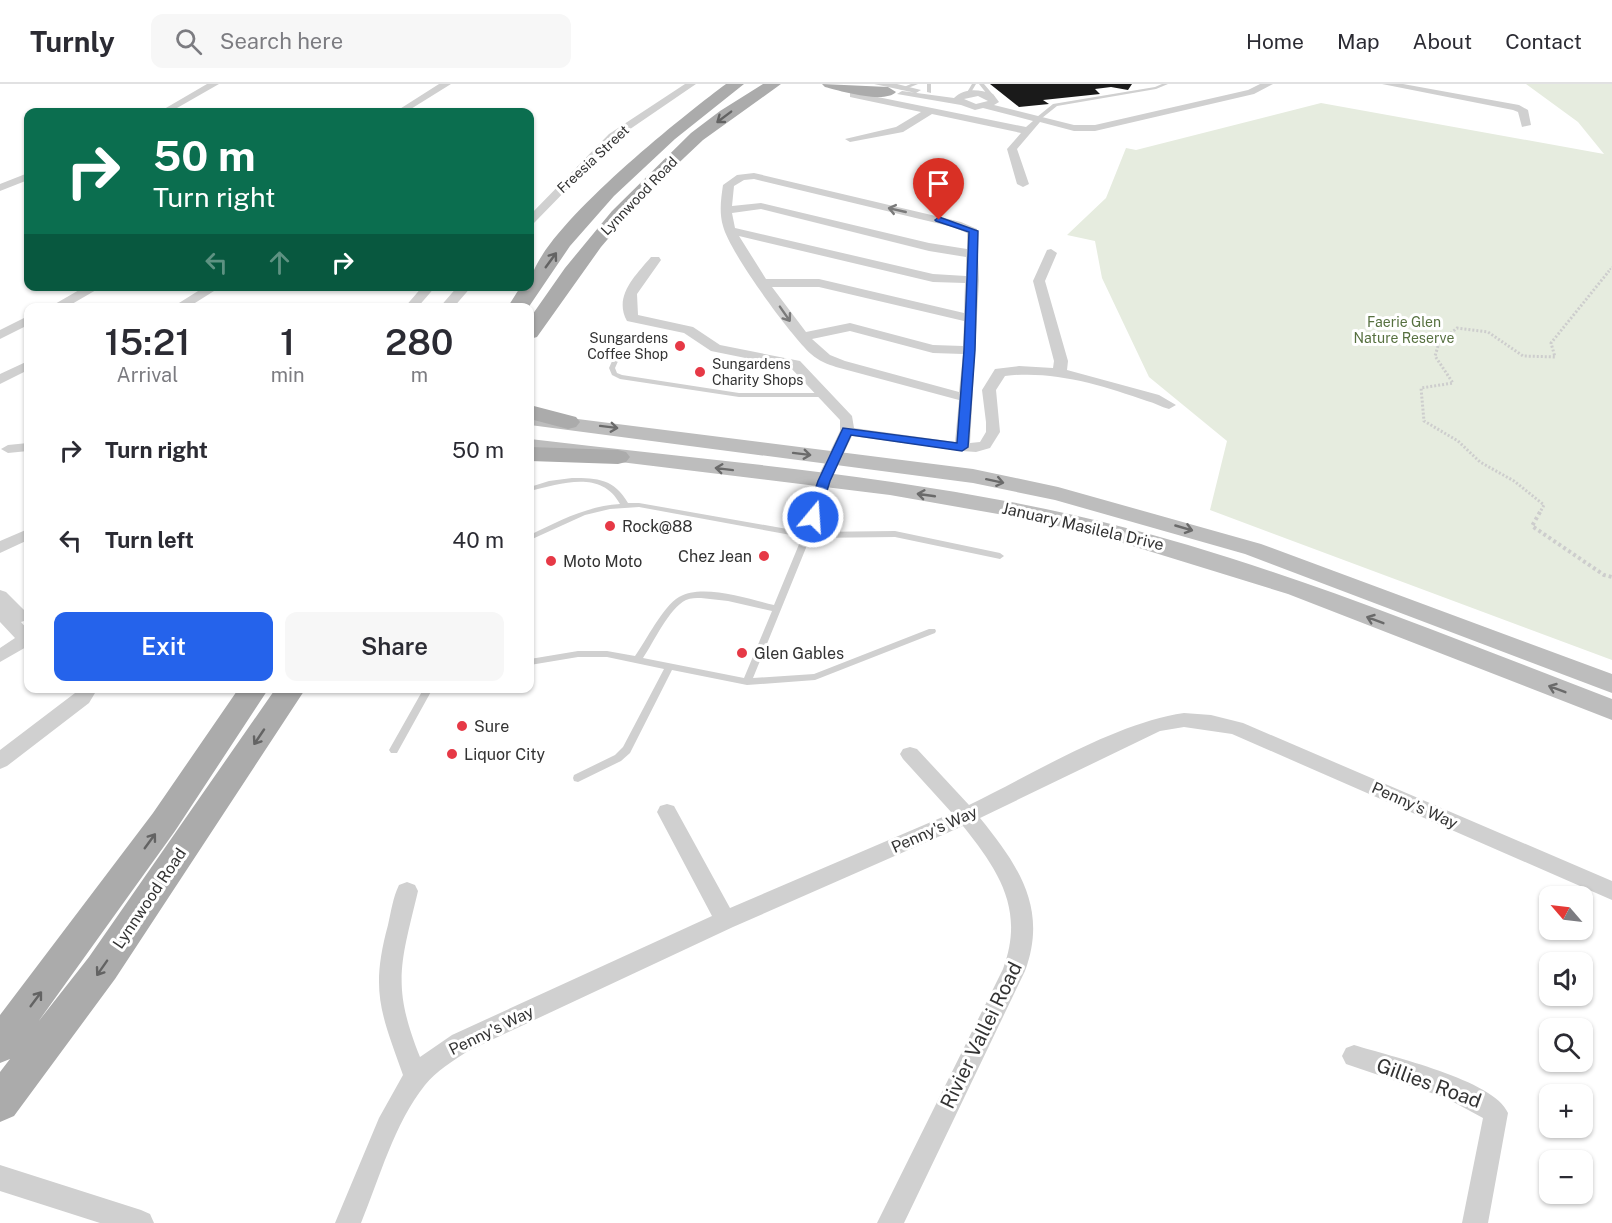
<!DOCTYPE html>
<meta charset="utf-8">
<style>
body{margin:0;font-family:"Public Sans",sans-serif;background:#f7f7f7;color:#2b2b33;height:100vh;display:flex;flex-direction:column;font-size:22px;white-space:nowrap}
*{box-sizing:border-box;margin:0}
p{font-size:20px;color:#7c7c81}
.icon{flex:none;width:33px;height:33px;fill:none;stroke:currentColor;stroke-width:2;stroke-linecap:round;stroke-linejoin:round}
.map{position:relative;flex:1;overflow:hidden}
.drawer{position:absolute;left:24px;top:219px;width:510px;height:390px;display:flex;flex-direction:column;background:#fff;border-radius:12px;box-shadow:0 2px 4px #0004}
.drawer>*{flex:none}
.top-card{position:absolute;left:24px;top:24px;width:510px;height:183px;border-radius:12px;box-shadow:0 2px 4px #0004;background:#0b6e4f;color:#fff;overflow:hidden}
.needle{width:39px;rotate:298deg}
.tools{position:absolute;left:1539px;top:802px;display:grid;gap:12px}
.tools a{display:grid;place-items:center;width:54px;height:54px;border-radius:12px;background:#fff;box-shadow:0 2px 4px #0004;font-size:30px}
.pin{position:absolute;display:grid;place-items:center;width:51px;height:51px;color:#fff;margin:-62px -26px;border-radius:50% 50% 50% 0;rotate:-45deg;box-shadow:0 0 6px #0007}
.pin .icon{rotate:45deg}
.me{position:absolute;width:66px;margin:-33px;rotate:18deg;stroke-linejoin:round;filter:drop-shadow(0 0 4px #0008)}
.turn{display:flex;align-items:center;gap:21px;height:126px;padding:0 30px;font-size:27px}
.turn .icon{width:78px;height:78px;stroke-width:2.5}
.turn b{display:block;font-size:42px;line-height:51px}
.lanes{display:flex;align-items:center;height:57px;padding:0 30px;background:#0003;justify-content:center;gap:30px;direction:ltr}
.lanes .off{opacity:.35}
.eta{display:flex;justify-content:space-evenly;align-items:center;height:102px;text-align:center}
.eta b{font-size:36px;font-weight:600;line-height:42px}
.button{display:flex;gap:12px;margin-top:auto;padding:12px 30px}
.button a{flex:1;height:69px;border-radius:12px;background:#2563eb;color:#fff;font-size:24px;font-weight:600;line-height:69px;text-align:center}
.button a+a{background:#f7f7f7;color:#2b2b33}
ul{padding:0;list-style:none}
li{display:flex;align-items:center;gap:18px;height:90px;padding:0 30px}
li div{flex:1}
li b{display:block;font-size:22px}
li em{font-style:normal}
header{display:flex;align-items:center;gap:36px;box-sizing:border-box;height:84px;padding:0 30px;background:#fff;border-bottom:2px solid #e1e1e2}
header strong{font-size:28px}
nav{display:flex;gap:33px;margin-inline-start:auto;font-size:21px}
.search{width:420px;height:54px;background:#f7f7f7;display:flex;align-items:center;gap:15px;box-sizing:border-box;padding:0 21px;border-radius:12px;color:#7c7c81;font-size:22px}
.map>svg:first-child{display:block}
.green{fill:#e6ecdf}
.building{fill:#1a1a1a}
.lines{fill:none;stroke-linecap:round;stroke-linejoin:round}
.path-far2{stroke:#cdcdcd;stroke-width:2;stroke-dasharray:1.5 1.5;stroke-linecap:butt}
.path-far1{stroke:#cdcdcd;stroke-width:3;stroke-dasharray:2 2;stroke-linecap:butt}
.path{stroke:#cdcdcd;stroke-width:4;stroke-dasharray:3 3;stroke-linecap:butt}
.service{fill:#d0d0d0;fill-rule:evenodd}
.minor{fill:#d0d0d0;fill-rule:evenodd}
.secondary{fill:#bdbdbd;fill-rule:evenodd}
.primary{fill:#ababab;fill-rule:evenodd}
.oneway{stroke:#636363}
.oneway2{stroke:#7a7a7a}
.oneway3{stroke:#6a6a6a}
.route{fill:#2563eb;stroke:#184099;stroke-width:1.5}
.poi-dot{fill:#e63946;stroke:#fff;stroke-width:2}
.labels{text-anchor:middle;stroke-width:6;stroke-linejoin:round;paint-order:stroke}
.far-street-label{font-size:14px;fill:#333;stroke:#fff}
.far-park-label{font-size:14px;fill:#56703f;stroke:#fff}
.far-poi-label{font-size:14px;fill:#333;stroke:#fff;text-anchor:end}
.poi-label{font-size:16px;fill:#333;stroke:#fff;text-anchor:start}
.street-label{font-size:16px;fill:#333;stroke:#fff}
.near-street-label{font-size:20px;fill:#333;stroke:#fff}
</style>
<header>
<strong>Turnly</strong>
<div class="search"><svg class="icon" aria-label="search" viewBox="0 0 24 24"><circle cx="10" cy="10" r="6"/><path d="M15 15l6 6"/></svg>Search here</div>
<nav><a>Home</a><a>Map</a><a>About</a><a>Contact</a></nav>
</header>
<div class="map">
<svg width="1612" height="1139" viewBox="0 0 1612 1139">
<rect width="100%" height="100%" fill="#fff"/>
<path class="green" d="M 1526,0 L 1612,0 L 1612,576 L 1210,426 L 1227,357 L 1149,293 L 1102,194 L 1095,157 L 1067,151 L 1106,114 L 1126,64 L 1136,66 L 1321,19 L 1604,70 L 1578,38 Z"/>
<path class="building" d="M 990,0 L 1132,0 L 1128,6 L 1111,3 L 1095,5 L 1100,10 L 1043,16 L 1049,20 L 1019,23 Z"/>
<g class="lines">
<path class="path-far2" d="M 1608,188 L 1612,183"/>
<path class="path-far1" d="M 1539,430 L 1544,421 L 1514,397 L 1480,378 L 1458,357 L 1424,337 L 1421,304 L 1453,299 L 1435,272 L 1439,259 L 1457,244 L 1488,248 L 1523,272 L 1555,273 L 1551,259 L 1609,187"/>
<path class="path" d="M 1540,428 L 1532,442 L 1604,491 L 1612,493"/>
<path class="service" d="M 911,0 L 918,0 L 903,6 L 899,5 Z
M 927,0 L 931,0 L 931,9 L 927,8 Z
M 972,0 L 976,0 L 970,10 L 966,10 Z
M 979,0 L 984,0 L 995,13 L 995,15 L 991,15 Z
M 1162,0 L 1168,0 L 1156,5 L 1057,22 L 1042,34 L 1037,33 L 1053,20 L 1155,3 Z
M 616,273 L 619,275 L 615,284 L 617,289 L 622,291 L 739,309 L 826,309 L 830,311 L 826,313 L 739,313 L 620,295 L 612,291 L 609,284 L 613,275 Z
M 572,394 C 598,394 614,395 628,419 L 639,419 L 804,448 L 820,397 L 824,395 L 828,397 L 812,448 L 895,447 L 1000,469 L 1004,472 L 1000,475 L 895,453 L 810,454 L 753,594 L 814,590 L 929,545 L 935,545 L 936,547 L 935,549 L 815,596 L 747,601 L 672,586 L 630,669 L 621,677 L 578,698 L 574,697 L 573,694 L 574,691 L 615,671 L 623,663 L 664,585 L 607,573 L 578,573 L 530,581 L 530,575 L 578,567 L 607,567 L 635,572 C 646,557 663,522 679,513 C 702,499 749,515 774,521 L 802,453 L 639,423 L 610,425 L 585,431 L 530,456 L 530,451 C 559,437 587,422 620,420 C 601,385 560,400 530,407 L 530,403 L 549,397 ZM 701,514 L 728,517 L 772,527 L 744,594 L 643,574 C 654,558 669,524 686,516 C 691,514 696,514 701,514 Z
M 424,604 L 433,604 L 397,669 L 391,669 L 389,666 Z"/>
<path class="minor" d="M 207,0 L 219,0 L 170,28 L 159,28 Z
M 439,0 L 451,0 L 406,28 L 395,28 Z
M 685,0 L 696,0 L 617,54 L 534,139 L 530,140 L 530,131 L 609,50 Z
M 874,0 L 897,0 L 921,6 L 916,9 Z
M 1260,0 L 1273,0 L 1254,10 L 1095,47 L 1074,47 L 1040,38 L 1017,65 L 1029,100 L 1023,103 L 1017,100 L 1007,65 L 1021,49 L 932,30 L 903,48 L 850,58 L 845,55 L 896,43 L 921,28 L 850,13 L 850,9 L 853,8 L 1026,43 L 1033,37 L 983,24 L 975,26 L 961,21 L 897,10 L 902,7 L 954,14 C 966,3 979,6 993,10 L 999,18 L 994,21 L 1074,41 L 1095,41 L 1248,6 ZM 978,12 L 988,17 L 976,20 L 964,15 Z
M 1382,0 L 1403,0 L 1519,21 L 1528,26 L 1531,41 L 1522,43 L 1518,28 L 1513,26 Z
M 28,89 L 28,96 L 0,107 L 0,100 Z
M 754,89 L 961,138 L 977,145 L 979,196 L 970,359 L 980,358 L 986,348 L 986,338 L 982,306 L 995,285 L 1019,282 L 1053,284 L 1054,277 L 1033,197 L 1047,166 L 1051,165 L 1057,169 L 1045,197 L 1068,277 L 1067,286 L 1159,311 L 1176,321 L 1169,325 C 1161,323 1155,319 1147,317 C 1102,301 1053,286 1005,292 L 996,306 L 1000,348 L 990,364 L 976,368 L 962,367 L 852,352 L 829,400 L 819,400 L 816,397 L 840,347 L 840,336 L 790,283 L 711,267 L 684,249 L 627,237 C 613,212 636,191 651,173 L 659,173 L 661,176 L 637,210 L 638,231 L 693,243 L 720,261 L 800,277 L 852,332 L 854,344 L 955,358 L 959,316 L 836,283 C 827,280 819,277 811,270 C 791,252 730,169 723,142 C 719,128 721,115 723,101 L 737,91 ZM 754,95 L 953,143 L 967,149 L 967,165 L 929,159 L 761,119 L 732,122 L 734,102 L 744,96 ZM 761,125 L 929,167 L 966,173 L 966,192 L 933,190 L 735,144 L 732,129 ZM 739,152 L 933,198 L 965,199 L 964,229 L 819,195 L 766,195 ZM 772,203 L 819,203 L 964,237 L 963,262 L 933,261 L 850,239 L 806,248 ZM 850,247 L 933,269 L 963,270 L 959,308 L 845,277 L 830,271 L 812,255 Z
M 86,202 L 103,202 L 65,224 L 48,224 Z
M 206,202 L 222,202 L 187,224 L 171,224 Z
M 423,202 L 436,202 L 417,224 L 404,224 Z
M 458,202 L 472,202 L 453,224 L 439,224 Z
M 28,232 L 28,241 L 0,255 L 0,246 Z
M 28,277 L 28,286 L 0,300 L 0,290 Z
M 28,359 L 28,367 L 8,369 L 1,365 L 8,361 Z
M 28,445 L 28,456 L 0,469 L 0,457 Z
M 0,506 L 6,508 L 28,530 L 27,536 L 21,538 L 28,546 L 28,562 L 0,578 L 0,564 L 15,554 L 0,538 Z
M 76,604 L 94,604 L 95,609 L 89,619 L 7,682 L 0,685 L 0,666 L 75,609 Z
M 1184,629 L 1211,631 L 1243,639 L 1612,797 L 1612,816 L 1232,650 L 1184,643 L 1160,647 L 980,734 C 1019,782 1048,825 1025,887 L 904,1139 L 877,1139 L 1003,885 C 1025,826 999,787 963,742 L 733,843 L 468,967 C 453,977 436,987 425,1001 C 394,1040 380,1093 361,1139 L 335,1139 L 379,1034 L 403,991 C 381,929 370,907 388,841 C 391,828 393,813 399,801 L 407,798 L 415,801 L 418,807 C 401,879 391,901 420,973 L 452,951 L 712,832 L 657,728 L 660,722 L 667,720 L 674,722 L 730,824 L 952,729 L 903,675 L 900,670 L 903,665 L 910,663 L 917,665 L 969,721 C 1033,690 1115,639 1184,629 Z
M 1354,961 C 1389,972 1495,996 1508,1029 L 1488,1139 L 1462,1139 L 1483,1034 L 1446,1014 L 1346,980 L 1342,972 L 1346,964 Z
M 0,1081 L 141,1126 L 150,1130 L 154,1139 L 100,1139 L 0,1107 Z"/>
<path class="secondary" d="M 530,329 L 973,385 L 1058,403 L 1261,460 L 1612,590 L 1612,609 L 1245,470 L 1055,416 L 973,399 L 530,341 Z
M 530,355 C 721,378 915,392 1103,438 C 1278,481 1444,551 1612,615 L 1612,636 L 1288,510 L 1100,452 L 1032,436 L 890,411 L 530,367 Z"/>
<path class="primary" d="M 726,0 L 744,0 L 675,55 L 614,112 L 570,162 L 528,224 L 507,224 L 521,202 L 530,202 C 530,153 684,31 726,0 Z
M 763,0 L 781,0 L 703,56 L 649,107 L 601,163 L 537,253 L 530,255 L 530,234 L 565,184 L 612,127 L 691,49 L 720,27 Z
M 822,0 L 888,3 L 896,8 C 885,20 840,7 825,3 Z
M 530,321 L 576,333 L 580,338 L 576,343 L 568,345 L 530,335 Z
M 530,363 L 618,366 L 626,368 L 630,373 L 626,378 L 618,380 L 530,377 Z
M 239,604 L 269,604 L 175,747 L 38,938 L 89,873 L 276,604 L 306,604 L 115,895 L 14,1032 L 0,1038 L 0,988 L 10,975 L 0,979 L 0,931 L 153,729 Z"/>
</g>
<defs><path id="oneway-shaft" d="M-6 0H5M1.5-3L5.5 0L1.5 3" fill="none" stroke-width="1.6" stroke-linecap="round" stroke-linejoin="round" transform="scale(1.5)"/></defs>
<g class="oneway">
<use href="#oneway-shaft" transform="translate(724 33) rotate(143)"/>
<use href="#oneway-shaft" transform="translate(551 176) rotate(-54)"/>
<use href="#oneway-shaft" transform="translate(259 653) rotate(124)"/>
<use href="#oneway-shaft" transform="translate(150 757) rotate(-54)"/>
<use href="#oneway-shaft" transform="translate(102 884) rotate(125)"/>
<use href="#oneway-shaft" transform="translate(36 915) rotate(-53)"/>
</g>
<g class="oneway2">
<use href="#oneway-shaft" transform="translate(897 126) rotate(-167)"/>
<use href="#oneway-shaft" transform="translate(785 230) rotate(55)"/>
</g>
<g class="oneway3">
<use href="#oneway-shaft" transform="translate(609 343) rotate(7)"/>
<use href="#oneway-shaft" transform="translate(802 370) rotate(7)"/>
<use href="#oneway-shaft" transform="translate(724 385) rotate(-173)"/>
<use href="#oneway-shaft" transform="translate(995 397) rotate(12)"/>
<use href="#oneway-shaft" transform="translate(926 411) rotate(-172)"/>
<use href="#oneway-shaft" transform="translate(1184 444) rotate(16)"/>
<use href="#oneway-shaft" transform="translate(1375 536) rotate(-159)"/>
<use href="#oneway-shaft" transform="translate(1557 605) rotate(-159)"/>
</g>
<path class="route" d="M 939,133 L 978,147 L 975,266 L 968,363 L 962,367 L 851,351 L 830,397 L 819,433 L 817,436 L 808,436 L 806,433 L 818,397 L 843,344 L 957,359 L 964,266 L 969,148 L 936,137 L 935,136 Z"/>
<g class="poi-dot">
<circle cx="680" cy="262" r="6"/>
<circle cx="700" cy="288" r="6"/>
<circle cx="610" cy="442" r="6"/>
<circle cx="764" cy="472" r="6"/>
<circle cx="551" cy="477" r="6"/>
<circle cx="742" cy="569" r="6"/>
<circle cx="462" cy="642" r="6"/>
<circle cx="452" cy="670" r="6"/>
</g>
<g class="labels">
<g class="far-street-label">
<text transform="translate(593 75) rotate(-43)" y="5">Freesia Street</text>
<text transform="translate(639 112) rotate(-46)" y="5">Lynnwood Road</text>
</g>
<g class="far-park-label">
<text x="1404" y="243">Faerie Glen<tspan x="1404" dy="16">Nature Reserve</tspan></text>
</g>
<g class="far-poi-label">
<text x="668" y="259">Sungardens<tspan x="668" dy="16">Coffee Shop</tspan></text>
<text x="712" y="285" text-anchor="start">Sungardens<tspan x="712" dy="16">Charity Shops</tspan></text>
</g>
<g class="poi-label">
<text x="622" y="448">Rock@88</text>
<text x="752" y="478" text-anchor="end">Chez Jean</text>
<text x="563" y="483">Moto Moto</text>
<text x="754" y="575">Glen Gables</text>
<text x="474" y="648">Sure</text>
<text x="464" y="676">Liquor City</text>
</g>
<g class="street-label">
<text transform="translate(1083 442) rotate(13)" y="6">January Masilela Drive</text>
<text transform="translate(1415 721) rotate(24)" y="6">Penny's Way</text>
<text transform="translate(934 745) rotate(-24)" y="6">Penny's Way</text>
<text transform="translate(149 814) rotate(-56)" y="6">Lynnwood Road</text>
<text transform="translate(491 946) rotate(-26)" y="6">Penny's Way</text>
</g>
<g class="near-street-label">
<text transform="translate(981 951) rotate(-64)" y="7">Rivier Vallei Road</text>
<text transform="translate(1429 999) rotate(20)" y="7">Gillies Road</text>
</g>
</g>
</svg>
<div class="tools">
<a><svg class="needle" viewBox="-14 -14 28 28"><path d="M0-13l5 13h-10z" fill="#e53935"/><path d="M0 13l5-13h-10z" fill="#7c7c81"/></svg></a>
<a><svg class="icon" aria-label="sound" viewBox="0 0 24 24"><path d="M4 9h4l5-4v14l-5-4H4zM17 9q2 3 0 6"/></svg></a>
<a><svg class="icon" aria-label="search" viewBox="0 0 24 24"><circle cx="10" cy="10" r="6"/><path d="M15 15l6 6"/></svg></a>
<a>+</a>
<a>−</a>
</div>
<div class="pin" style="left:939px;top:136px;background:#d93025"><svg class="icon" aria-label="arrive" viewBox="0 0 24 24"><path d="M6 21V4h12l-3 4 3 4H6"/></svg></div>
<svg class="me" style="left:813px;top:433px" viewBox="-20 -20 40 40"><circle r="17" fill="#2563eb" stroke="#fff" stroke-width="3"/><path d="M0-11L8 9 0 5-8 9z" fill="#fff"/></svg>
<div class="top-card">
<div class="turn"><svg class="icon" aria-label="right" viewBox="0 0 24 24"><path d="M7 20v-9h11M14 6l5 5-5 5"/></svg><div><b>50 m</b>Turn right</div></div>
<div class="lanes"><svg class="icon off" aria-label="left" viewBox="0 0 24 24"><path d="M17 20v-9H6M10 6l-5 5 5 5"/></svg><svg class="icon off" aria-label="ahead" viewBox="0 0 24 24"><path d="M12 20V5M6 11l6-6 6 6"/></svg><svg class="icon" aria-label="right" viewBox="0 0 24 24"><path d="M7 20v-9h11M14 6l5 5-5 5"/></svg></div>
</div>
<section class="drawer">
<div class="eta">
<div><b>15:21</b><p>Arrival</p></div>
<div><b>1</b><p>min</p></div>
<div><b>280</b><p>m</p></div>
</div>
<ul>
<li><svg class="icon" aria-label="right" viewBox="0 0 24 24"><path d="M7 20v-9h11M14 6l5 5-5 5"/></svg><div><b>Turn right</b></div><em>50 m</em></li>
<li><svg class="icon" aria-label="left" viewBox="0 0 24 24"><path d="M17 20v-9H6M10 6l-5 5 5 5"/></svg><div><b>Turn left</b></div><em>40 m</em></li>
</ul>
<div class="button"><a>Exit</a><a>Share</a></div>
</section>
</div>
